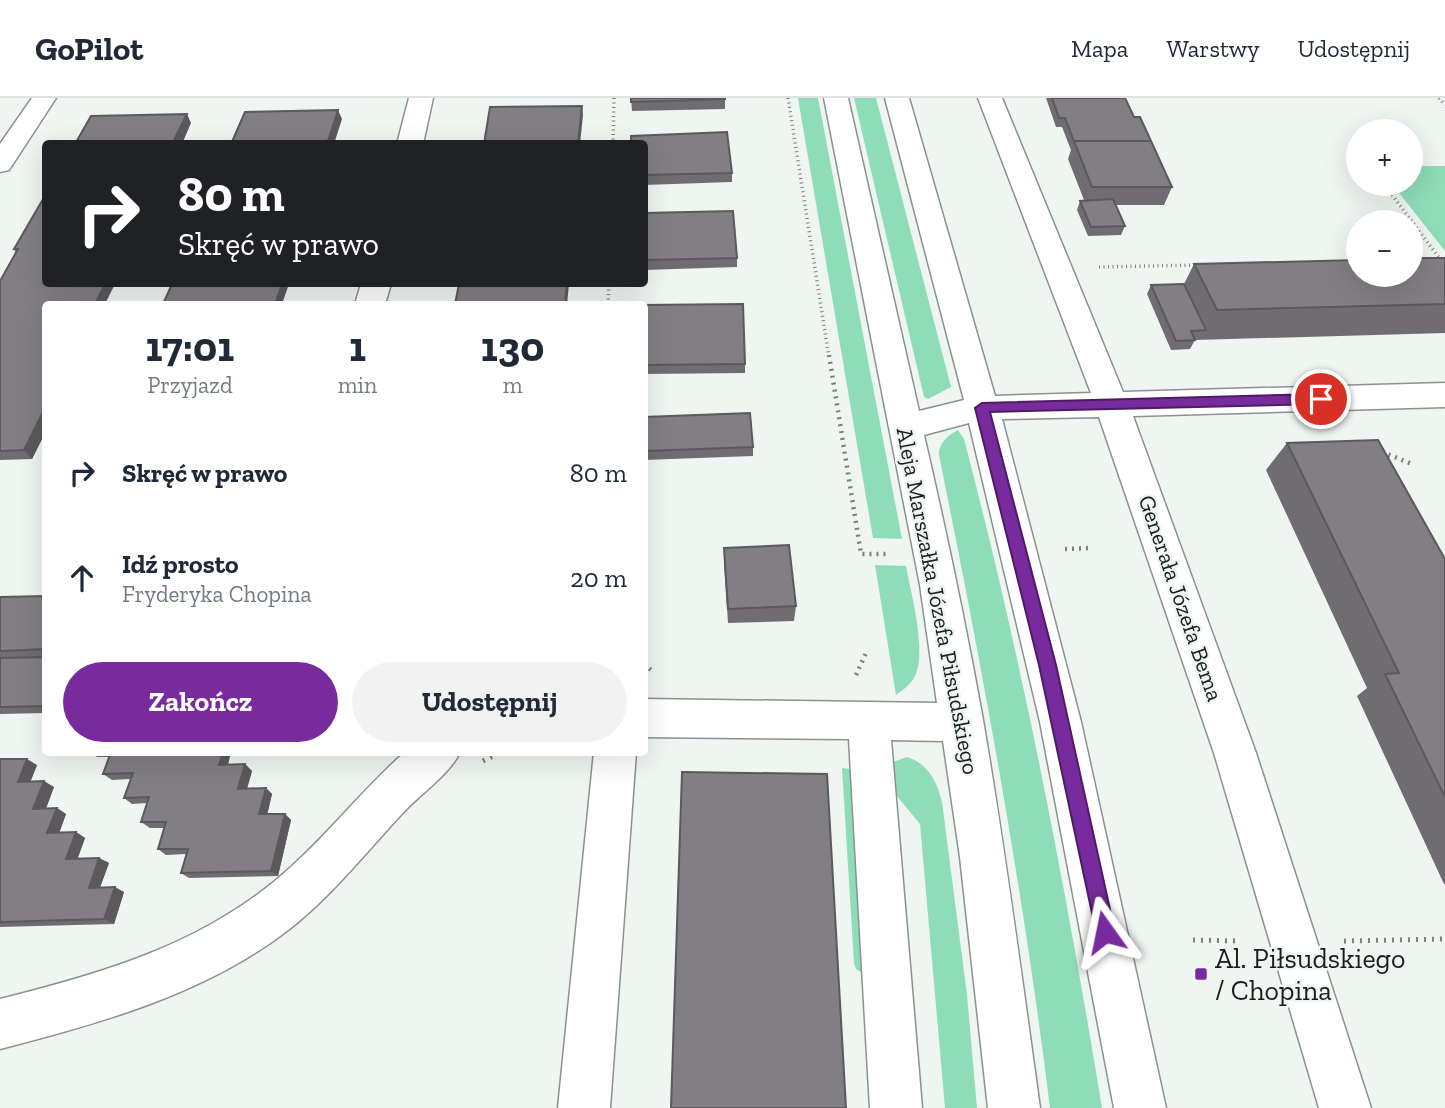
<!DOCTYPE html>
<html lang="pl">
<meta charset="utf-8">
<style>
body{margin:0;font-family:"Zilla Slab",serif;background:#f2f2f3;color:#1f2937;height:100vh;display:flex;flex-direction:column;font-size:26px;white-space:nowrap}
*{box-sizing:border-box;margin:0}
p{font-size:23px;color:#747a83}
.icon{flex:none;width:38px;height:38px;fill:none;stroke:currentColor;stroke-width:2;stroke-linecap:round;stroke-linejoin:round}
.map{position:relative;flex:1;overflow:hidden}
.drawer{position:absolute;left:42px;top:203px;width:606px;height:455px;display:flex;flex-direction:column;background:#fff;border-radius:7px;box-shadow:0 7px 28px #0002}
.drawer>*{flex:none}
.guide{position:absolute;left:42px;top:42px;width:606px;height:147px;border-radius:7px;box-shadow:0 7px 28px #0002;background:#202124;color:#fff;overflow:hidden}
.fabs{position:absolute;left:1346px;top:21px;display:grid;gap:14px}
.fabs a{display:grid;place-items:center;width:77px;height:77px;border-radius:50%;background:#fff;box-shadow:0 7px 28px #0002;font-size:35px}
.pin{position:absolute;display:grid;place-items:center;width:60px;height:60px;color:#fff;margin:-30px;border:4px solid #fff;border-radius:50%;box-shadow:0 2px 7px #0007}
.me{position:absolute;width:77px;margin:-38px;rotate:348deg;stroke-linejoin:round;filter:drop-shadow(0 0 5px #0008)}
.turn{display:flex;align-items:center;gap:24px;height:147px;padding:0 21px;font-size:32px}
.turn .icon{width:91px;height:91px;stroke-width:2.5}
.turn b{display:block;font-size:49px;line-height:60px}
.eta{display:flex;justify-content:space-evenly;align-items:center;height:119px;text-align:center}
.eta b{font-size:42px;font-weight:700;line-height:49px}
.cta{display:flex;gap:14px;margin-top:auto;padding:14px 21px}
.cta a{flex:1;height:80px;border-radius:42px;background:#782b9d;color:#fff;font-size:28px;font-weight:700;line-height:80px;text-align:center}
.cta a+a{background:#f2f2f3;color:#1f2937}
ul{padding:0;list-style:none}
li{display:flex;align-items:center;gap:21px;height:105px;padding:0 21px}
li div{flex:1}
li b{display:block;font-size:26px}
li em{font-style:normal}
header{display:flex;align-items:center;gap:42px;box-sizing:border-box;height:98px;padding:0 35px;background:#fff;border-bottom:2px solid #e0e1e3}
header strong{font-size:33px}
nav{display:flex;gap:38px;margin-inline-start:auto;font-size:24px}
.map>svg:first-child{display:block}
.green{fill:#8fdcb8}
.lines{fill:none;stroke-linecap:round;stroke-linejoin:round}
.minor-casing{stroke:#8b928e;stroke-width:3}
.path-far2{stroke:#7b807d;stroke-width:3.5;stroke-dasharray:1 3.5;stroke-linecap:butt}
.path-far1{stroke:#7b807d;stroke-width:4.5;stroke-dasharray:2 5;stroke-linecap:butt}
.path{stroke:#7b807d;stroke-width:5;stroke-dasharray:2 6;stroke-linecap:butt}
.minor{fill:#fff;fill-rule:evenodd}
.wall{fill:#706d72}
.shaded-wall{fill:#5b595c}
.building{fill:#827f84;stroke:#5b595c;stroke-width:2}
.route{fill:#782b9d;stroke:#4e1c66;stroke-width:2}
.poi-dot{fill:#782b9d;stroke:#eff6f2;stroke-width:2.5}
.labels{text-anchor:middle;stroke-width:5;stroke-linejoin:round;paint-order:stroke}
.street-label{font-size:23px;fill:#1a1d1b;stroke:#eff6f2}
.near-poi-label{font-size:28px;fill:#1a1d1b;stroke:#eff6f2;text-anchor:start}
</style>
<header>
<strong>GoPilot</strong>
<nav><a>Mapa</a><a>Warstwy</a><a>Udostępnij</a></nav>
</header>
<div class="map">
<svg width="1445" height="1010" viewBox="0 0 1445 1010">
<rect width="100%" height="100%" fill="#eff6f2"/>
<path class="green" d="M 798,0 L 818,0 L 902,441 L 873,440 Z
M 854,0 L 876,0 L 951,289 L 928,301 L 924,299 Z
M 1411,68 L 1445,68 L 1445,153 L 1392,86 L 1410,86 Z
M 958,332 L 964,341 C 1022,561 1065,785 1102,1010 L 1050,1010 C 1023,790 983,574 939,357 C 938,346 948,337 958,332 Z
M 875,467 L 906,468 C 911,496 927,552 915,578 C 911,586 903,592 896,597 Z
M 907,659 C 929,666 937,684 942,704 L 967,897 L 977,1010 L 945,1010 L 920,726 L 891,691 L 893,664 Z
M 842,670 L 858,672 L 871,869 L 861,874 L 856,871 L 854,865 Z"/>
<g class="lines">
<g class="minor-casing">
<path id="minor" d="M 32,0 L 56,0 L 9,72 L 0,74 L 0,46 Z
M 409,0 L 433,0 L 423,46 L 397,46 Z
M 824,0 L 848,0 L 919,313 L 964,302 L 885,0 L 909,0 L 995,298 L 1091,295 L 978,0 L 1002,0 L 1123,294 L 1445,285 L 1445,309 L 1133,318 L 1256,655 L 1371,1010 L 1319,1010 L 1214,655 L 1099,319 L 1002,321 L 1081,624 L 1166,1010 L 1114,1010 L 1040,624 L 969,325 L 924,337 C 946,432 966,527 983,622 C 1005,750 1022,881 1040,1010 L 988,1010 L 960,759 L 943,643 L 891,642 L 922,1010 L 870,1010 L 849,641 L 644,639 L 644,601 L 937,605 L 920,487 Z
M 361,186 L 391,186 L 385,206 L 355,206 Z
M 405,654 L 460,654 C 449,678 417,698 399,719 C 364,757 332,797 292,829 C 209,895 101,925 0,951 L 0,901 C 106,875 210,844 292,768 C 332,732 364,690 405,654 Z
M 594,654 L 636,654 L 610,1010 L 558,1010 Z"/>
</g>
<path class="path-far2" d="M 788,0 L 829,259
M 1439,0 L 1445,7
M 613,46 L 614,0
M 1384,86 L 1440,161
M 1099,169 L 1199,167
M 608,206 L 609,186"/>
<path class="path-far1" d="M 829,257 L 861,456 L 888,456
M 1382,354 L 1412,366
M 1065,451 L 1090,450
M 644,566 L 651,572
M 856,577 L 866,555"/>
<path class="path" d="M 483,663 L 501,654
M 1193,842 L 1241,843
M 1344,843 L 1445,841"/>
<use href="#minor" class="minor"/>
</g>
<path class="wall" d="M 631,0 L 725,0 L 725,11 L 632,13 Z
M 1046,0 L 1125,0 L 1134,19 L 1172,89 L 1164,107 L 1115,107 L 1125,128 L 1121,137 L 1088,138 L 1077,112 L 1080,103 L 1084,102 L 1068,61 L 1071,52 L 1062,29 L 1056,29 Z
M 644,46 L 732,75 L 732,84 L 644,87 Z
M 46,96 L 46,333 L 32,361 L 0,362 L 0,183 L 16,155 L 14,151 Z
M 644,115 L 737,160 L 737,169 L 644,172 Z
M 1445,160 L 1445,235 L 1195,242 L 1190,251 L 1171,252 L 1147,196 L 1151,187 L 1184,186 L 1194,166 Z
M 644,207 L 745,266 L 745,275 L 644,276 Z
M 644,319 L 753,349 L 753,358 L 644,362 Z
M 1287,345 L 1445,461 L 1445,786 L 1444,786 L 1357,598 L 1367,590 L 1266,372 Z
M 724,450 L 796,508 L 794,523 L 728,525 L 724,466 Z
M 46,498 L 46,615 L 0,616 L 0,499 Z
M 91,654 L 231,654 L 228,667 L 245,666 L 252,673 L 247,691 L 266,690 L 272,696 L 267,716 L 285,716 L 291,722 L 278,778 L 189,780 L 181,775 L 186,756 L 166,757 L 158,751 L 165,730 L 150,730 L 141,724 L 147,705 L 132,706 L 124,700 L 130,681 L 112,682 L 103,676 L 110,659 L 97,659 Z
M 0,661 L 37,667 L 30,684 L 54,689 L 46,711 L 57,710 L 66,716 L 59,735 L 76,734 L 85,740 L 78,760 L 99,760 L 109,765 L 100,789 L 124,794 L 114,826 L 0,829 Z"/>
<path class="shaded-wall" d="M 582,8 L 583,17 L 580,46 L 578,46 Z
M 338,12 L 342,21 L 334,46 L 327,46 Z
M 187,16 L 191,25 L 182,46 L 172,46 Z
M 105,186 L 115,186 L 105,206 L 95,206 Z
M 282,186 L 289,186 L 282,206 L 275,206 Z
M 567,186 L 569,186 L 567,206 L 565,206 Z
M 46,308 L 46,333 L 32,361 L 24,352 Z
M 223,654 L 231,654 L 226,673 L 219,667 Z
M 27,661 L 37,667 L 28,690 L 18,684 Z
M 245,666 L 252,673 L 245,697 L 238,691 Z
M 44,683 L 54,689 L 43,717 L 33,711 Z
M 266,690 L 272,696 L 266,722 L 259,716 Z
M 57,710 L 66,716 L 57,741 L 47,735 Z
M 285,716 L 291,722 L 278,778 L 271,773 Z
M 76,734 L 85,740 L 75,766 L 66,761 Z
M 99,760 L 109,765 L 98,795 L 89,790 Z
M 115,789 L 124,794 L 114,826 L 104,821 Z"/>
<path class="building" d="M 631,0 L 725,0 L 725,1 L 631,4 Z
M 1052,0 L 1125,0 L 1134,19 L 1140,19 L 1151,43 L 1074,43 L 1065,20 L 1059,20 Z
M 582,8 L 578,46 L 484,46 L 490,9 Z
M 338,12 L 327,46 L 231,46 L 245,14 Z
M 187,16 L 172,46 L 75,46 L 91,18 Z
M 727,34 L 732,75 L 644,77 L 644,46 L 631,46 L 631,38 Z
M 1074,43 L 1151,43 L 1172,89 L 1092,89 Z
M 46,96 L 46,186 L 105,186 L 95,206 L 46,206 L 46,308 L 24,352 L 0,353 L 0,183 L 18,151 L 14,151 Z
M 1113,101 L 1125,128 L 1091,129 L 1080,103 Z
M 733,113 L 737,160 L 644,162 L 644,115 Z
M 1410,160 L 1445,160 L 1445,206 L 1217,212 L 1194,166 L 1358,162 L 1358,177 L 1410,177 Z
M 172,186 L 282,186 L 275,206 L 163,206 Z
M 459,186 L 567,186 L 565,206 L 455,206 Z
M 1184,186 L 1206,232 L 1191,233 L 1195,242 L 1176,243 L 1151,187 Z
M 743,206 L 745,266 L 644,267 L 644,207 Z
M 750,315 L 753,349 L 644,353 L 644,319 Z
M 1378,342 L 1445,461 L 1445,699 L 1385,576 L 1399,575 L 1287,345 Z
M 789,447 L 796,508 L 728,511 L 724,450 Z
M 46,498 L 46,551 L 0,553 L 0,499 Z
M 46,559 L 46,608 L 0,609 L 0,560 Z
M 111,654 L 223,654 L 219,667 L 245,666 L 238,691 L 266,690 L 259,716 L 285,716 L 271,773 L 181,775 L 188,751 L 158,751 L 166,724 L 141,724 L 149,699 L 124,700 L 133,675 L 103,676 Z
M 0,661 L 27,661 L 18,684 L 44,683 L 33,711 L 57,710 L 47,735 L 76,734 L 66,761 L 99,760 L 89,790 L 115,789 L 104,821 L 0,824 Z
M 682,674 L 827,676 L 846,1010 L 671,1010 Z"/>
<path class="route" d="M 1321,296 L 1327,301 L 1321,306 L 990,314 L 1056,567 L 1115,834 L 1112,841 L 1105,844 L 1099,841 L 1096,834 L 1039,567 L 975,310 L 982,305 Z"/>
<rect class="poi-dot" x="1194" y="869" width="14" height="14" rx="3.5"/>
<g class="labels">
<g class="street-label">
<text transform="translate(1181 500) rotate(71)" y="8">Generała Józefa Bema</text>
<text transform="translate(938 503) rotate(79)" y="8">Aleja Marszałka Józefa Piłsudskiego</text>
</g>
<g class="near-poi-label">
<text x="1215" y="870">Al. Piłsudskiego<tspan x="1215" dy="32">/ Chopina</tspan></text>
</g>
</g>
</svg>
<div class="fabs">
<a>+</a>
<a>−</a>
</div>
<div class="pin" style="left:1321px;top:301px;background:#d93025"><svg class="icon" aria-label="arrive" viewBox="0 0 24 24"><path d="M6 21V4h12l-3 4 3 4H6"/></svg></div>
<svg class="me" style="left:1105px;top:834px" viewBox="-20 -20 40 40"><path d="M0-17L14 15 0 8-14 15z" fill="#782b9d" stroke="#fff" stroke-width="4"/></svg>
<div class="guide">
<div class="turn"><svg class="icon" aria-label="right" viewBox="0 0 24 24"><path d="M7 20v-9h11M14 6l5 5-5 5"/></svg><div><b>80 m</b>Skręć w prawo</div></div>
</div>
<section class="drawer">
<div class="eta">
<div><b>17:01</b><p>Przyjazd</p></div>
<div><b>1</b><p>min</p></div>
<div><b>130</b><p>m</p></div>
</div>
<ul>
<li><svg class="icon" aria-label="right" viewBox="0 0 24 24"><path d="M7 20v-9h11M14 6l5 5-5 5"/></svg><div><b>Skręć w prawo</b></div><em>80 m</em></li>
<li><svg class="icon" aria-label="ahead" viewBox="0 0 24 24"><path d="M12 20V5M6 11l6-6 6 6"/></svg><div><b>Idź prosto</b><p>Fryderyka Chopina</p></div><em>20 m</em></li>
</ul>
<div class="cta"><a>Zakończ</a><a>Udostępnij</a></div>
</section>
</div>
